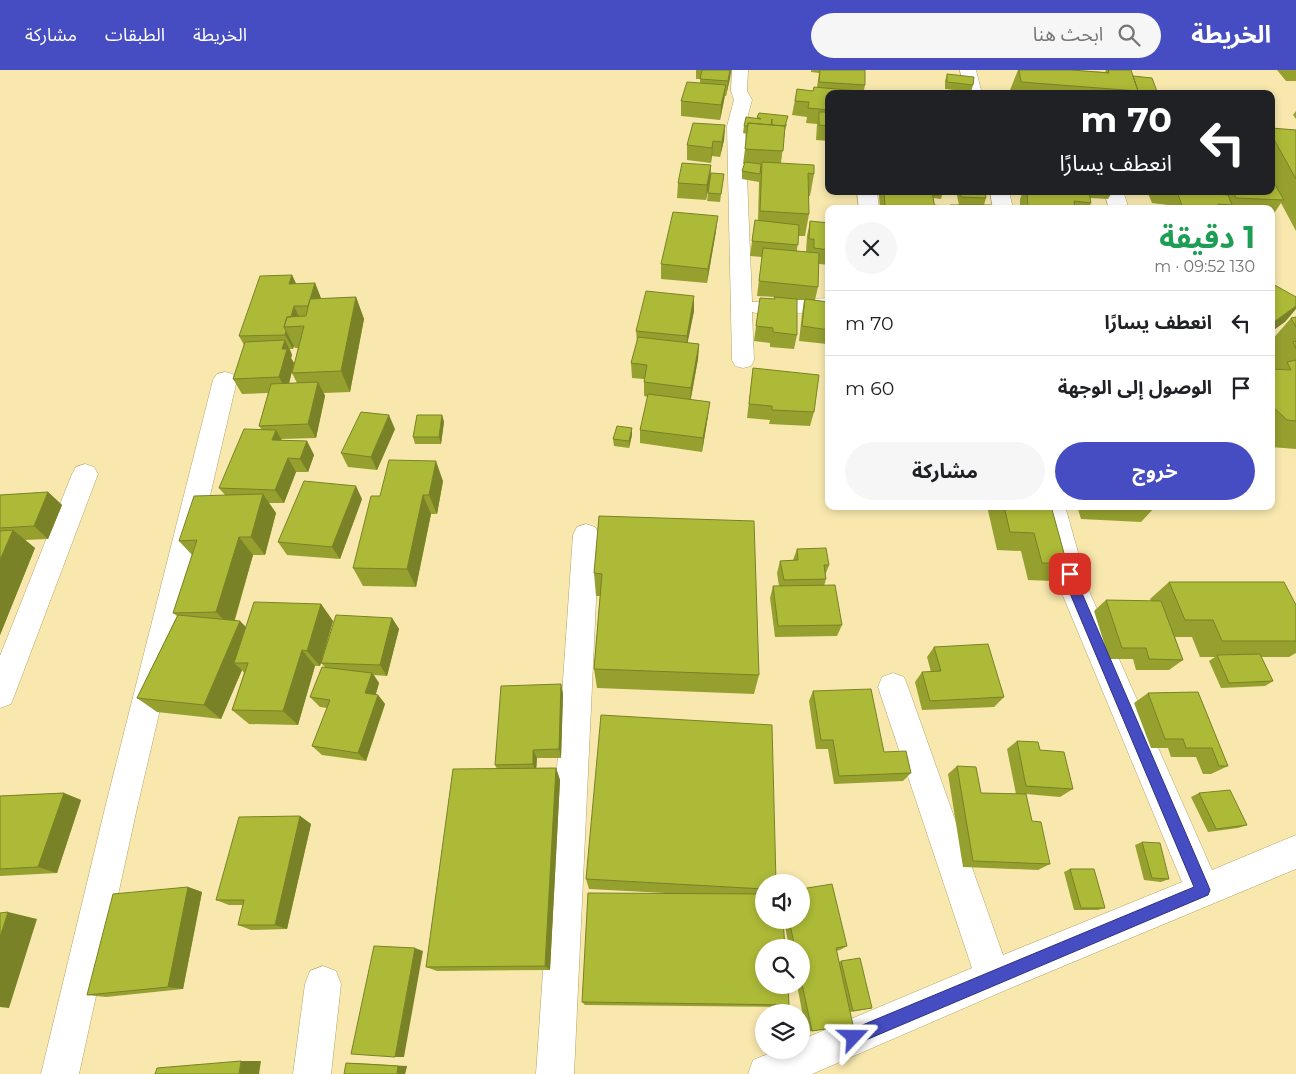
<!DOCTYPE html>
<html lang="ar">
<meta charset="utf-8">
<style>
body{margin:0;font-family:Montserrat,"Noto Sans Arabic",sans-serif;background:#f6f6f6;color:#202124;direction:rtl;height:100vh;display:flex;flex-direction:column;font-size:19px;white-space:nowrap}
*{box-sizing:border-box;margin:0}
p{font-size:16px;color:#757577}
.icon{flex:none;width:28px;height:28px;fill:none;stroke:currentColor;stroke-width:2;stroke-linecap:round;stroke-linejoin:round}
.map{position:relative;flex:1;overflow:hidden;direction:ltr}
.sheet{position:absolute;left:825px;top:135px;width:450px;height:305px;display:flex;flex-direction:column;background:#fff;border-radius:10px;box-shadow:0 2px 8px #0003;direction:rtl}
.sheet>*{flex:none}
.top-card{position:absolute;left:825px;top:20px;width:450px;height:105px;border-radius:10px;box-shadow:0 2px 8px #0003;direction:rtl;background:#202124;color:#fff;overflow:hidden}
.tools{position:absolute;left:755px;top:804px;display:grid;gap:10px}
.tools a{display:grid;place-items:center;width:55px;height:55px;border-radius:50%;background:#fff;box-shadow:0 2px 8px #0003;font-size:25px}
.pin{position:absolute;display:grid;place-items:center;width:42px;height:42px;color:#fff;margin:-21px;border-radius:10px;box-shadow:0 2px 8px #0006}
.me{position:absolute;width:55px;margin:-28px;rotate:67deg;stroke-linejoin:round;filter:drop-shadow(0 0 4px #0008)}
.turn{display:flex;align-items:center;gap:18px;height:105px;padding:0 20px;font-size:22px}
.turn .icon{width:65px;height:65px;stroke-width:2.5}
.turn b{display:block;font-size:35px;line-height:42px}
.round{display:grid;place-items:center;flex:none;width:52px;height:52px;border-radius:26px;background:#f6f6f6}
.headline{display:flex;align-items:center;justify-content:space-between;height:85px;padding:0 20px}
h1{font-size:30px;font-weight:700;line-height:38px;color:#1e9e55}
.action{display:flex;gap:10px;margin-top:auto;padding:10px 20px}
.action a{flex:1;height:58px;border-radius:30px;background:#464dc2;color:#fff;font-size:20px;font-weight:700;line-height:58px;text-align:center}
.action a+a{background:#f6f6f6;color:#202124}
ul{padding:0;list-style:none}
li{display:flex;align-items:center;gap:15px;height:65px;padding:0 20px;border-top:1px solid #e0e0e0}
li div{flex:1}
li b{display:block;font-size:19px}
li em{font-style:normal}
header{display:flex;align-items:center;gap:30px;box-sizing:border-box;height:70px;padding:0 25px;background:#464dc2;color:#fff}
header strong{font-size:24px}
nav{display:flex;gap:28px;margin-inline-start:auto;font-size:18px}
.search{width:350px;height:45px;background:#f6f6f6;display:flex;align-items:center;gap:12px;box-sizing:border-box;padding:0 18px;border-radius:28px;color:#757577;font-size:19px}
.map>svg:first-child{display:block}
.lines{fill:none;stroke-linecap:round;stroke-linejoin:round}
.minor-casing{stroke:#b2a36b;stroke-width:1}
.minor{fill:#fff;fill-rule:evenodd}
.wall{fill:#95a02f;fill-rule:evenodd}
.shaded-wall{fill:#798226}
.building{fill:#adba37;stroke:#798226}
.route{fill:#464dc2;stroke:#2e327e}
</style>
<header>
<strong>الخريطة</strong>
<div class="search"><svg class="icon" aria-label="search" viewBox="0 0 24 24"><circle cx="10" cy="10" r="6"/><path d="M15 15l6 6"/></svg>ابحث هنا</div>
<nav><a>الخريطة</a><a>الطبقات</a><a>مشاركة</a></nav>
</header>
<div class="map">
<svg width="1296" height="1004" viewBox="0 0 1296 1004">
<rect width="100%" height="100%" fill="#f8e8ae"/>
<g class="lines">
<g class="minor-casing">
<path id="minor" d="M 732,0 L 748,0 L 747,21 L 752,30 L 745,56 L 752,232 L 829,228 L 829,242 L 759,244 L 752,242 L 754,290 L 751,296 L 743,298 L 735,296 L 732,290 L 727,56 L 734,30 L 731,21 Z
M 960,0 L 976,0 L 982,24 L 965,24 Z
M 857,121 L 877,121 L 879,139 L 859,139 Z
M 990,121 L 1009,121 L 1013,139 L 993,139 Z
M 1104,121 L 1123,121 L 1129,139 L 1109,139 Z
M 225,302 L 233,304 L 237,310 L 137,738 L 79,1004 L 41,1004 L 105,738 L 213,310 L 217,304 Z
M 85,394 L 94,397 L 98,404 L 15,624 L 11,634 L 0,638 L 0,586 L 72,404 L 76,397 Z
M 1039,436 L 1065,436 L 1089,521 L 1212,800 L 1296,765 L 1296,799 L 1006,920 L 812,1004 L 748,1004 L 753,990 L 778,980 L 801,980 L 801,970 L 972,898 L 878,617 L 882,607 L 893,603 L 904,607 L 908,617 L 1003,885 L 1182,812 L 1061,521 Z
M 586,454 L 595,457 L 599,465 L 574,1004 L 536,1004 L 573,465 L 577,457 Z
M 323,896 L 336,901 L 341,914 L 331,1004 L 293,1004 L 305,914 L 310,901 Z"/>
</g>
<use href="#minor" class="minor"/>
</g>
<path class="wall" d="M 696,0 L 731,0 L 730,8 L 726,26 L 725,26 L 720,50 L 681,46 L 681,31 L 700,13 L 700,9 L 696,9 Z
M 811,0 L 865,0 L 865,15 L 863,24 L 829,24 L 829,71 L 816,70 L 817,54 L 806,53 L 807,47 L 792,45 L 797,19 L 813,21 L 817,17 L 819,3 L 811,2 Z
M 1018,0 L 1072,0 L 1105,2 L 1106,0 L 1131,0 L 1133,6 L 1158,24 L 1011,24 L 1010,20 Z
M 1277,0 L 1296,0 L 1296,11 L 1286,11 Z
M 947,4 L 973,15 L 971,22 L 945,19 L 945,11 Z
M 1296,41 L 1296,49 L 1293,45 Z
M 759,43 L 787,54 L 785,60 L 781,93 L 814,104 L 810,126 L 809,126 L 809,144 L 805,166 L 798,166 L 797,181 L 806,182 L 807,166 L 810,151 L 829,153 L 829,195 L 819,194 L 818,217 L 815,230 L 829,232 L 829,266 L 827,274 L 799,271 L 802,244 L 804,230 L 797,230 L 797,265 L 794,279 L 770,277 L 770,273 L 754,271 L 760,228 L 774,229 L 774,227 L 757,226 L 762,187 L 750,186 L 755,150 L 758,151 L 759,112 L 742,109 L 742,101 L 745,94 L 743,94 L 747,64 L 743,63 L 744,56 L 757,48 Z
M 725,55 L 724,70 L 720,87 L 712,86 L 711,93 L 687,90 L 687,75 Z
M 1271,58 L 1296,60 L 1296,161 L 1281,133 L 1273,145 L 1271,145 L 1271,139 L 1168,139 L 1167,136 L 1168,135 L 1152,133 L 1147,121 L 1210,121 L 1209,123 L 1217,124 L 1216,121 L 1271,121 Z
M 711,95 L 710,110 L 706,130 L 677,128 L 678,113 Z
M 724,104 L 720,132 L 707,131 L 708,123 Z
M 875,121 L 943,121 L 941,129 L 933,128 L 934,135 L 944,139 L 880,139 L 879,125 L 875,124 Z
M 956,121 L 985,121 L 986,128 L 984,135 L 993,139 L 949,139 L 950,135 L 959,135 Z
M 1006,121 L 1113,121 L 1108,129 L 1090,128 L 1091,133 L 1088,139 L 1020,139 L 1020,129 L 1022,124 L 1006,123 Z
M 716,161 L 707,213 L 661,209 L 661,194 Z
M 292,205 L 296,214 L 315,213 L 321,229 L 356,227 L 364,249 L 350,322 L 324,323 L 325,326 L 316,368 L 281,369 L 281,370 L 307,371 L 314,385 L 308,402 L 296,402 L 284,433 L 269,433 L 276,443 L 265,485 L 253,485 L 235,550 L 246,557 L 321,534 L 333,551 L 323,586 L 392,548 L 399,559 L 387,606 L 374,605 L 379,613 L 376,624 L 378,625 L 385,634 L 366,691 L 322,685 L 312,676 L 327,638 L 320,637 L 310,627 L 325,597 L 321,593 L 320,596 L 315,596 L 298,655 L 249,654 L 232,640 L 244,603 L 242,600 L 221,649 L 157,642 L 137,628 L 177,546 L 173,543 L 192,485 L 179,471 L 225,425 L 219,418 L 262,360 L 259,356 L 268,323 L 242,324 L 233,309 L 244,275 L 239,266 ZM 294,276 L 295,278 L 298,278 L 292,303 L 297,313 L 289,313 L 294,293 L 291,288 L 292,285 L 290,279 L 293,279 Z
M 694,241 L 687,273 L 699,274 L 698,289 L 691,329 L 708,346 L 702,382 L 640,373 L 640,360 L 648,327 L 644,326 L 644,309 L 632,308 L 631,293 L 637,272 L 636,261 Z
M 1296,247 L 1296,379 L 1271,377 L 1271,296 L 1275,292 L 1271,283 L 1271,271 L 1291,248 Z
M 753,298 L 814,342 L 810,356 L 769,354 L 770,350 L 747,348 Z
M 442,345 L 444,352 L 441,374 L 415,374 L 413,367 Z
M 395,359 L 377,400 L 348,397 L 341,383 Z
M 632,365 L 629,378 L 614,376 L 613,369 Z
M 443,411 L 437,444 L 431,444 L 416,517 L 363,516 L 353,498 L 380,426 Z
M 48,422 L 62,435 L 48,469 L 25,470 L 35,478 L 0,565 L 0,425 Z
M 362,429 L 340,489 L 287,485 L 278,472 Z
M 987,436 L 1051,436 L 1067,494 L 1052,511 L 1028,510 L 1021,481 L 997,480 Z
M 1077,436 L 1156,436 L 1141,452 L 1081,449 Z
M 599,446 L 759,605 L 754,624 L 597,618 L 594,599 L 600,526 L 596,526 L 594,503 Z
M 797,479 L 829,495 L 826,503 L 826,509 L 824,516 L 842,555 L 837,566 L 775,567 L 770,528 L 773,516 L 779,516 L 777,503 L 780,491 L 793,490 Z
M 1169,512 L 1296,535 L 1296,583 L 1289,587 L 1261,587 L 1273,611 L 1265,616 L 1221,618 L 1209,591 L 1215,587 L 1200,587 L 1192,567 L 1175,567 L 1183,590 L 1169,600 L 1136,600 L 1133,589 L 1109,589 L 1094,541 L 1106,530 L 1151,531 L 1150,529 Z
M 934,577 L 1004,627 L 994,637 L 922,640 L 915,612 L 922,602 L 931,602 L 927,587 Z
M 561,614 L 563,624 L 561,688 L 537,688 L 536,698 L 556,698 L 560,710 L 550,900 L 437,901 L 426,897 L 497,699 L 495,695 Z
M 813,621 L 884,682 L 911,703 L 903,711 L 834,714 L 828,679 L 816,679 L 809,631 Z
M 1198,622 L 1228,696 L 1211,704 L 1203,704 L 1196,687 L 1171,687 L 1168,678 L 1151,678 L 1134,633 L 1148,623 Z
M 1017,671 L 1040,680 L 1073,719 L 1060,727 L 1026,724 L 1032,751 L 1050,794 L 1038,800 L 963,797 L 948,704 L 957,696 L 981,723 L 1016,724 L 1007,679 Z
M 64,723 L 81,730 L 57,803 L 0,806 L 0,726 Z
M 1199,723 L 1247,755 L 1238,758 L 1208,762 L 1191,727 Z
M 300,746 L 311,754 L 287,859 L 251,860 L 238,855 L 243,835 L 229,835 L 216,830 Z
M 1142,772 L 1169,809 L 1161,812 L 1144,810 L 1135,775 Z
M 1070,799 L 1105,838 L 1098,840 L 1074,840 L 1064,802 Z
M 586,809 L 764,812 L 764,850 L 789,935 L 782,937 L 585,935 L 582,932 L 665,823 L 589,819 Z
M 188,817 L 202,822 L 183,919 L 106,927 L 87,925 Z
M 784,850 L 801,850 L 847,876 L 840,880 L 836,881 L 839,892 L 841,891 L 872,938 L 850,942 L 853,955 L 806,962 L 797,915 L 801,915 L 801,878 L 789,878 Z
M 346,993 L 357,993 L 407,996 L 405,1004 L 344,1004 Z"/>
<path class="shaded-wall" d="M 730,0 L 731,0 L 730,8 L 726,26 L 728,11 Z
M 726,15 L 724,30 L 720,50 L 721,35 Z
M 725,55 L 724,70 L 720,87 L 722,72 Z
M 713,71 L 712,86 L 711,93 L 712,78 Z
M 711,95 L 710,110 L 706,130 L 707,115 Z
M 718,146 L 716,161 L 707,213 L 708,199 Z
M 292,205 L 299,220 L 289,214 Z
M 315,213 L 321,228 L 315,250 L 308,236 Z
M 694,226 L 694,241 L 686,281 L 687,266 Z
M 356,227 L 364,249 L 350,322 L 341,301 Z
M 294,236 L 301,251 L 288,256 Z
M 1296,236 L 1296,239 L 1285,252 L 1271,262 L 1271,254 Z
M 286,261 L 294,276 L 293,279 L 285,265 Z
M 285,270 L 292,285 L 291,288 L 294,293 L 287,322 L 279,307 L 282,279 Z
M 699,274 L 698,289 L 690,332 L 691,318 Z
M 318,312 L 325,326 L 316,368 L 308,354 Z
M 710,332 L 708,346 L 702,382 L 703,368 Z
M 389,345 L 395,359 L 377,400 L 371,387 Z
M 442,345 L 444,352 L 441,374 L 439,367 Z
M 632,358 L 632,365 L 629,378 L 629,371 Z
M 276,360 L 284,374 L 272,370 Z
M 307,371 L 314,385 L 308,402 L 300,389 Z
M 288,388 L 296,402 L 284,433 L 275,420 Z
M 436,391 L 443,411 L 437,444 L 429,425 Z
M 356,416 L 362,429 L 340,489 L 332,477 Z
M 48,422 L 62,435 L 48,469 L 34,456 Z
M 263,424 L 276,443 L 265,485 L 251,467 Z
M 423,425 L 431,444 L 416,517 L 407,499 Z
M 13,460 L 35,478 L 0,565 L 0,490 Z
M 239,467 L 253,485 L 232,558 L 216,542 Z
M 321,534 L 333,551 L 320,596 L 307,581 Z
M 392,548 L 399,559 L 387,606 L 380,595 Z
M 240,551 L 256,567 L 234,593 L 242,600 L 221,649 L 204,635 Z
M 302,580 L 315,596 L 298,655 L 283,641 Z
M 372,603 L 379,613 L 373,633 L 365,623 Z
M 561,614 L 563,624 L 561,688 L 559,679 Z
M 378,625 L 385,634 L 366,691 L 358,683 Z
M 533,680 L 537,688 L 536,703 L 533,694 Z
M 556,698 L 560,710 L 550,900 L 545,896 Z
M 64,723 L 81,730 L 57,803 L 38,797 Z
M 300,746 L 311,754 L 287,859 L 275,855 Z
M 188,817 L 202,822 L 183,919 L 168,917 Z
M 8,842 L 37,849 L 9,938 L 0,937 L 0,867 Z
M 415,878 L 423,881 L 404,987 L 395,987 Z
M 241,991 L 261,991 L 259,1004 L 239,1004 Z
M 398,996 L 407,996 L 405,1004 L 397,1004 Z"/>
<path class="building" d="M 702,0 L 730,0 L 728,11 L 700,9 Z
M 820,0 L 865,0 L 865,15 L 819,12 Z
M 1019,0 L 1072,0 L 1109,3 L 1108,0 L 1131,0 L 1138,21 L 1021,12 Z
M 947,4 L 974,7 L 973,15 L 947,12 Z
M 1133,6 L 1152,8 L 1158,24 L 1137,24 L 1138,21 Z
M 687,12 L 726,15 L 721,35 L 681,31 Z
M 814,17 L 858,21 L 858,24 L 829,24 L 829,40 L 808,38 L 809,32 L 795,31 L 797,19 L 813,21 Z
M 819,42 L 829,42 L 829,56 L 819,55 Z
M 759,43 L 788,46 L 785,56 L 772,55 L 772,49 L 771,55 L 748,53 L 748,56 L 744,56 L 746,47 L 761,49 L 757,47 Z
M 693,53 L 725,55 L 722,72 L 713,71 L 712,78 L 687,75 Z
M 748,53 L 785,56 L 783,81 L 745,79 Z
M 1271,58 L 1296,60 L 1296,109 L 1271,64 Z
M 745,92 L 761,94 L 760,104 L 742,101 Z
M 762,92 L 814,95 L 814,104 L 808,103 L 809,144 L 760,141 Z
M 682,93 L 711,95 L 707,115 L 678,113 Z
M 711,103 L 724,104 L 721,124 L 708,123 Z
M 1271,108 L 1284,130 L 1236,128 L 1233,121 L 1271,121 Z
M 884,121 L 932,121 L 935,139 L 918,139 L 885,137 Z
M 960,121 L 985,121 L 986,128 L 961,127 Z
M 1027,121 L 1080,121 L 1089,122 L 1091,133 L 1074,131 L 1075,139 L 1054,139 L 1028,136 Z
M 1177,121 L 1228,125 L 1232,135 L 1218,134 L 1220,139 L 1183,139 Z
M 934,135 L 944,136 L 944,139 L 935,139 Z
M 950,135 L 991,135 L 993,139 L 951,139 Z
M 673,142 L 718,146 L 708,199 L 661,194 Z
M 755,150 L 799,155 L 798,175 L 752,171 Z
M 810,151 L 829,153 L 829,180 L 814,178 L 814,169 L 809,169 Z
M 763,178 L 819,183 L 818,217 L 759,211 Z
M 292,205 L 289,214 L 315,213 L 308,236 L 294,236 L 291,247 L 287,247 L 284,257 L 286,261 L 285,265 L 239,266 L 260,206 Z
M 1271,213 L 1296,227 L 1296,236 L 1271,254 Z
M 646,221 L 694,226 L 687,266 L 636,261 Z
M 356,227 L 341,301 L 292,303 L 304,256 L 284,257 L 287,247 L 306,246 L 310,229 Z
M 774,227 L 797,229 L 797,265 L 773,262 L 773,258 L 756,256 L 760,228 L 775,229 Z
M 805,229 L 829,232 L 829,260 L 802,256 Z
M 1296,247 L 1296,257 L 1291,248 Z
M 638,267 L 699,274 L 691,318 L 644,312 L 647,295 L 631,293 Z
M 285,270 L 282,279 L 287,279 L 279,307 L 233,309 L 245,272 Z
M 1296,271 L 1296,279 L 1293,272 Z
M 1296,290 L 1296,351 L 1287,350 L 1271,335 L 1271,299 L 1291,300 L 1287,292 Z
M 753,298 L 819,305 L 814,342 L 772,340 L 772,336 L 749,334 Z
M 318,312 L 308,354 L 259,356 L 271,314 Z
M 648,324 L 710,332 L 703,368 L 640,360 Z
M 361,342 L 389,345 L 371,387 L 341,383 Z
M 417,345 L 442,345 L 439,367 L 413,367 Z
M 617,356 L 632,358 L 629,371 L 613,369 Z
M 244,359 L 276,360 L 272,370 L 307,371 L 300,389 L 288,388 L 275,420 L 219,418 Z
M 389,390 L 436,391 L 429,425 L 423,425 L 407,499 L 353,498 L 371,426 L 380,426 Z
M 304,411 L 356,416 L 332,477 L 278,472 Z
M 48,422 L 34,456 L 0,458 L 0,425 Z
M 263,424 L 251,467 L 239,467 L 216,542 L 173,543 L 197,470 L 179,471 L 194,426 Z
M 1004,436 L 1051,436 L 1067,494 L 1042,493 L 1034,463 L 1010,462 Z
M 599,446 L 754,451 L 759,605 L 594,599 L 602,504 L 594,503 Z
M 13,460 L 0,490 L 0,461 Z
M 826,478 L 829,495 L 824,495 L 826,509 L 784,510 L 780,491 L 798,490 L 797,479 Z
M 1169,512 L 1284,512 L 1296,535 L 1296,571 L 1222,571 L 1213,550 L 1185,550 Z
M 835,515 L 842,555 L 778,556 L 773,516 Z
M 1106,530 L 1161,531 L 1183,590 L 1149,589 L 1146,578 L 1122,578 Z
M 254,532 L 321,534 L 307,581 L 302,580 L 283,641 L 232,640 L 248,593 L 234,593 Z
M 178,545 L 240,551 L 204,635 L 137,628 Z
M 336,545 L 392,548 L 380,595 L 321,593 Z
M 988,574 L 1004,627 L 930,631 L 922,602 L 941,601 L 934,577 Z
M 1260,584 L 1273,611 L 1229,613 L 1217,585 Z
M 322,597 L 372,603 L 365,623 L 378,625 L 358,683 L 312,676 L 330,630 L 310,627 Z
M 561,614 L 559,679 L 533,680 L 533,694 L 495,695 L 501,616 Z
M 871,619 L 884,682 L 906,681 L 911,703 L 839,706 L 833,670 L 821,670 L 813,621 Z
M 1198,622 L 1228,696 L 1219,696 L 1212,678 L 1186,678 L 1183,669 L 1165,669 L 1148,623 Z
M 601,645 L 772,655 L 776,812 L 764,812 L 764,819 L 586,809 Z
M 1017,671 L 1038,672 L 1040,680 L 1064,682 L 1073,719 L 1026,716 Z
M 957,696 L 976,697 L 981,723 L 1026,724 L 1032,751 L 1041,752 L 1050,794 L 973,791 Z
M 556,698 L 545,896 L 426,897 L 453,699 Z
M 1230,720 L 1247,755 L 1216,759 L 1199,723 Z
M 64,723 L 38,797 L 0,799 L 0,726 Z
M 300,746 L 275,855 L 238,855 L 244,830 L 216,830 L 239,747 Z
M 1142,772 L 1160,773 L 1169,809 L 1152,808 Z
M 1070,799 L 1094,799 L 1105,838 L 1081,838 Z
M 832,814 L 847,876 L 836,878 L 853,955 L 812,961 L 801,909 L 801,878 L 795,878 L 789,850 L 801,850 L 801,819 Z
M 188,817 L 168,917 L 87,925 L 113,824 Z
M 588,823 L 764,824 L 764,850 L 783,850 L 785,878 L 764,878 L 764,915 L 788,915 L 789,935 L 582,932 Z
M 8,842 L 0,867 L 0,843 Z
M 374,876 L 415,878 L 395,987 L 351,984 Z
M 860,888 L 872,938 L 853,941 L 841,891 Z
M 241,991 L 239,1004 L 155,1004 L 157,998 Z
M 346,993 L 398,996 L 397,1004 L 344,1004 Z"/>
<path class="route" d="M 1070,499 L 1076,504 L 1081,521 L 1208,815 L 1210,820 L 1208,825 L 854,975 L 848,972 L 846,967 L 848,961 L 1194,817 L 1069,521 L 1065,504 Z"/>
</svg>
<div class="tools">
<a><svg class="icon" aria-label="sound" viewBox="0 0 24 24"><path d="M4 9h4l5-4v14l-5-4H4zM17 9q2 3 0 6"/></svg></a>
<a><svg class="icon" aria-label="search" viewBox="0 0 24 24"><circle cx="10" cy="10" r="6"/><path d="M15 15l6 6"/></svg></a>
<a><svg class="icon" aria-label="layers" viewBox="0 0 24 24"><path d="M12 4l9 5-9 5-9-5zM3 14l9 5 9-5"/></svg></a>
</div>
<div class="pin" style="left:1070px;top:504px;background:#d93025"><svg class="icon" aria-label="arrive" viewBox="0 0 24 24"><path d="M6 21V4h12l-3 4 3 4H6"/></svg></div>
<svg class="me" style="left:854px;top:967px" viewBox="-20 -20 40 40"><path d="M0-17L14 15 0 8-14 15z" fill="#464dc2" stroke="#fff" stroke-width="4"/></svg>
<div class="top-card">
<div class="turn"><svg class="icon" aria-label="left" viewBox="0 0 24 24"><path d="M17 20v-9H6M10 6l-5 5 5 5"/></svg><div><b>70 m</b>انعطف يسارًا</div></div>
</div>
<section class="sheet">
<div class="headline"><div><h1>1 دقيقة</h1><p>130 m · 09:52</p></div><a class="round"><svg class="icon" aria-label="close" viewBox="0 0 24 24"><path d="M6 6l12 12M18 6L6 18"/></svg></a></div>
<ul>
<li><svg class="icon" aria-label="left" viewBox="0 0 24 24"><path d="M17 20v-9H6M10 6l-5 5 5 5"/></svg><div><b>انعطف يسارًا</b></div><em>70 m</em></li>
<li><svg class="icon" aria-label="arrive" viewBox="0 0 24 24"><path d="M6 21V4h12l-3 4 3 4H6"/></svg><div><b>الوصول إلى الوجهة</b></div><em>60 m</em></li>
</ul>
<div class="action"><a>خروج</a><a>مشاركة</a></div>
</section>
</div>
